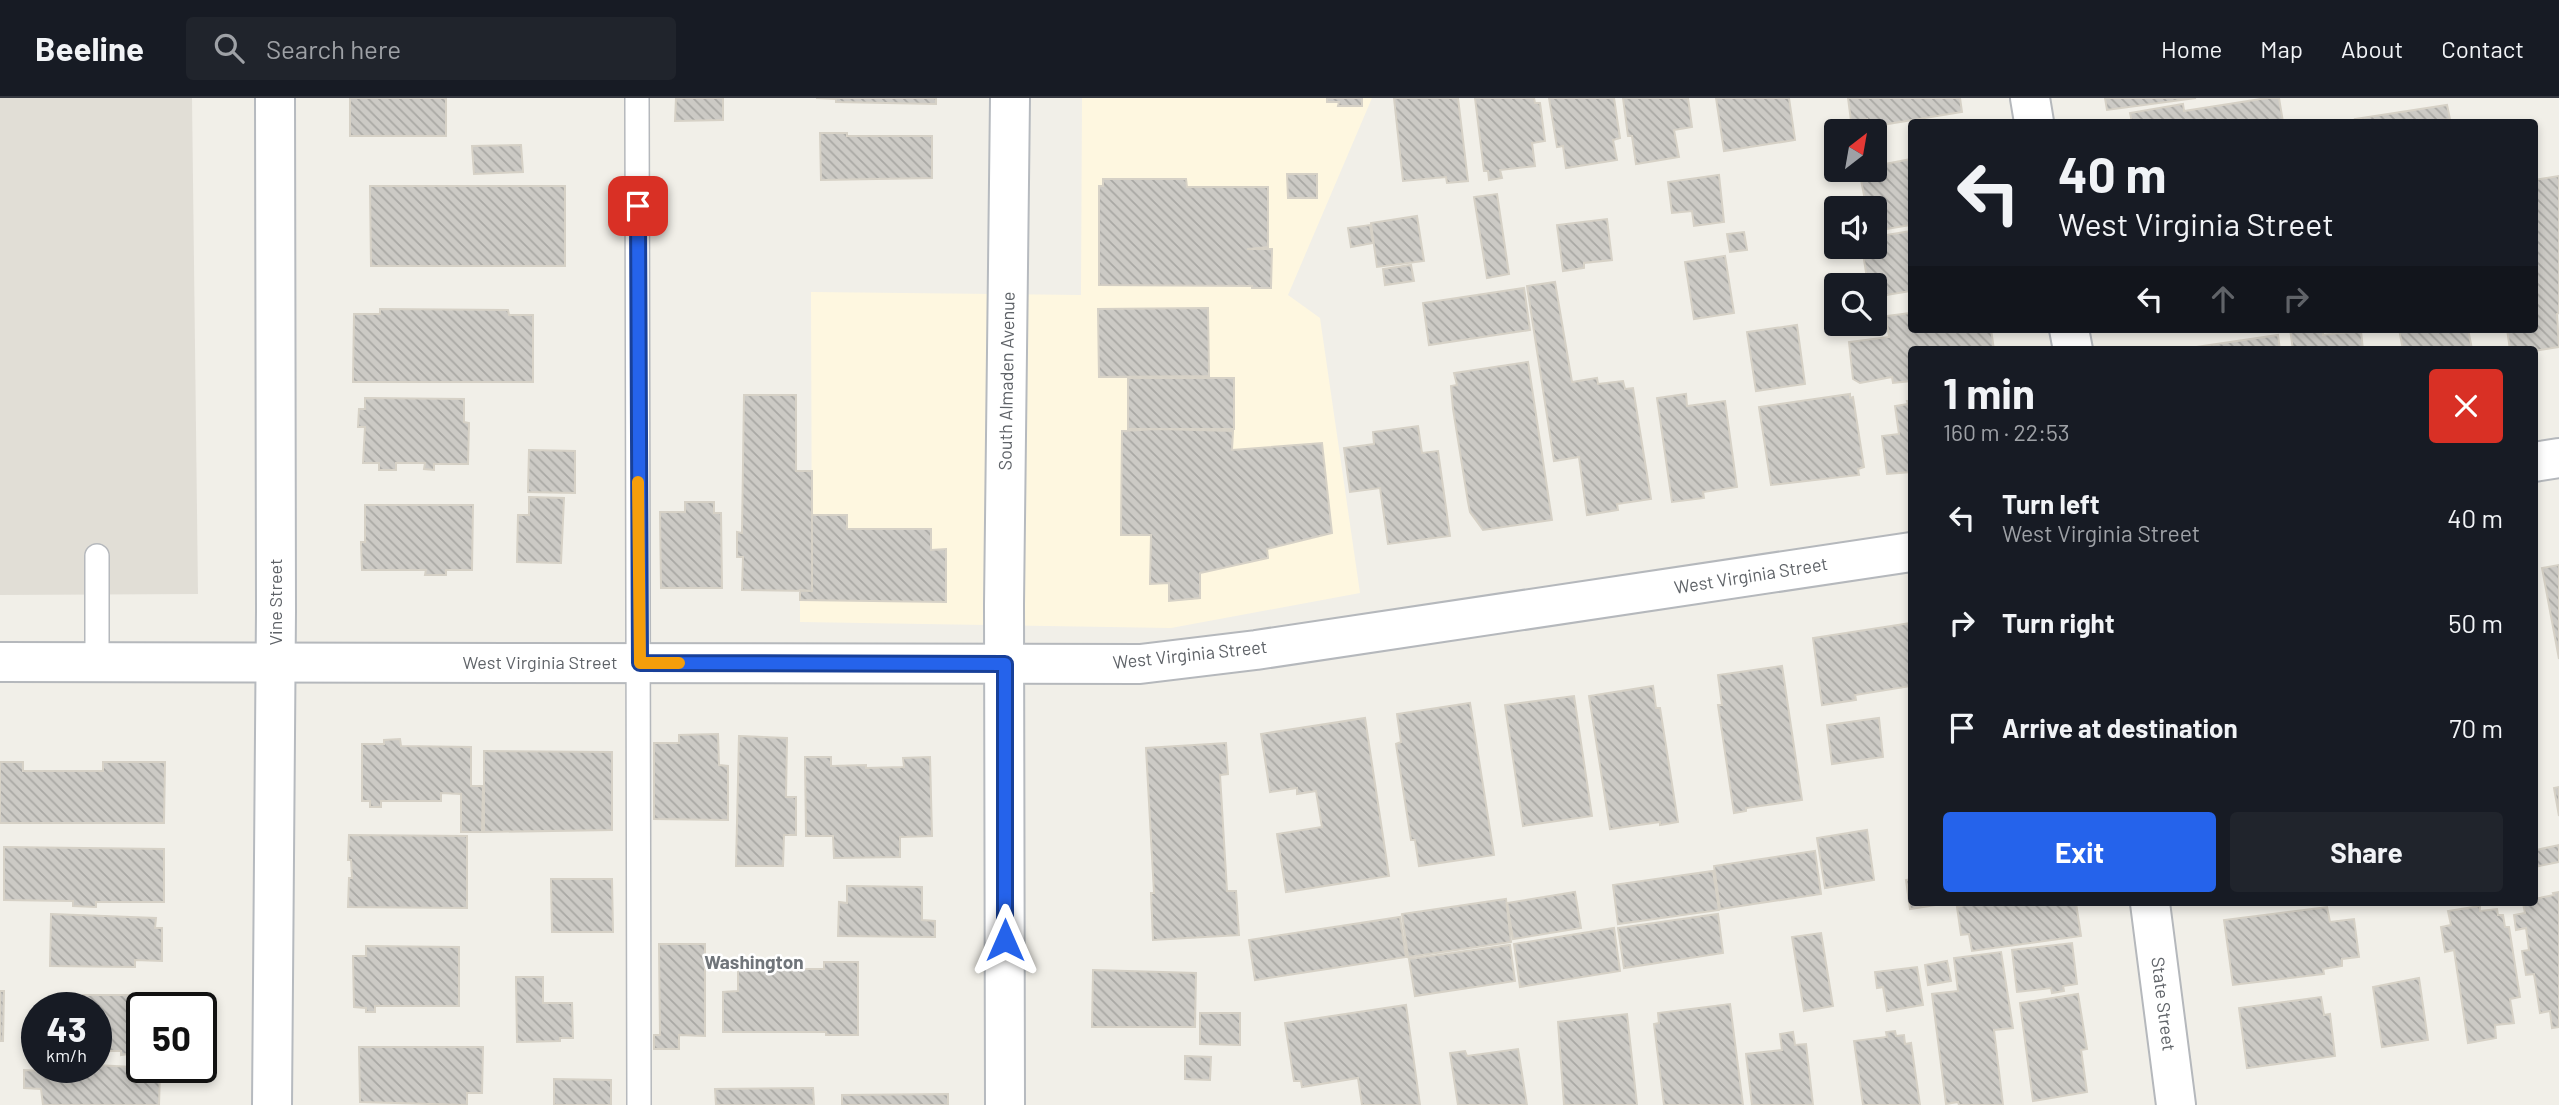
<!DOCTYPE html>
<meta charset="utf-8">
<style>
body{margin:0;font-family:Barlow,sans-serif;background:#20242c;color:#f1f3f6;height:100vh;display:flex;flex-direction:column;font-size:26px;white-space:nowrap}
*{box-sizing:border-box;margin:0}
p{font-size:23px;color:#9ea1a6}
.icon{flex:none;width:38px;height:38px;fill:none;stroke:currentColor;stroke-width:2;stroke-linecap:round;stroke-linejoin:round}
.map{position:relative;flex:1;overflow:hidden}
.sheet{position:absolute;left:1908px;top:248px;width:630px;height:560px;display:flex;flex-direction:column;background:#171b24;border-radius:7px;box-shadow:0 4px 10px #0003}
.sheet>*{flex:none}
.top-card{position:absolute;left:1908px;top:21px;width:630px;height:214px;border-radius:7px;box-shadow:0 4px 10px #0003;background:#171b24;color:#f1f3f6;overflow:hidden}
.needle{width:46px;rotate:31deg}
.tools{position:absolute;left:1824px;top:21px;display:grid;gap:14px}
.tools a{display:grid;place-items:center;width:63px;height:63px;border-radius:7px;background:#171b24;box-shadow:0 4px 10px #0003;font-size:35px}
.speed{position:absolute;left:21px;top:894px;display:flex;gap:14px;font-size:35px;font-weight:700;text-align:center}
.speed>*{display:grid;place-content:center;width:91px;height:91px;border-radius:50%;background:#171b24;box-shadow:0 4px 10px #0003;line-height:1}
.speed small{font-size:18px;font-weight:400}
.speed .limit{border:4px solid #111;border-radius:10px;background:#fff;color:#111}
.pin{position:absolute;display:grid;place-items:center;width:60px;height:60px;color:#fff;margin:-30px;border-radius:14px;box-shadow:0 4px 10px #0006}
.me{position:absolute;width:77px;margin:-38px;rotate:0deg;stroke-linejoin:round;filter:drop-shadow(0 0 5px #0008)}
.turn{display:flex;align-items:center;gap:24px;height:147px;padding:0 35px;font-size:32px}
.turn .icon{width:91px;height:91px;stroke-width:2.5}
.turn b{display:block;font-size:49px;line-height:60px}
.lanes{display:flex;align-items:center;height:66px;padding:0 35px;background:#0003;justify-content:center;gap:35px;direction:ltr}
.lanes .off{opacity:.35}
.round{display:grid;place-items:center;flex:none;width:74px;height:74px;border-radius:7px;background:#20242c}
.head{display:flex;align-items:center;justify-content:space-between;height:119px;padding:0 35px}
h1{font-size:42px;font-weight:700;line-height:52px}
.cta{display:flex;gap:14px;margin-top:auto;padding:14px 35px}
.cta a{flex:1;height:80px;border-radius:7px;background:#2563eb;color:#fff;font-size:28px;font-weight:700;line-height:80px;text-align:center}
.cta a+a{background:#20242c;color:#f1f3f6}
ul{padding:0;list-style:none}
li{display:flex;align-items:center;gap:21px;height:105px;padding:0 35px}
li div{flex:1}
li b{display:block;font-size:26px}
li em{font-style:normal}
header{display:flex;align-items:center;gap:42px;box-sizing:border-box;height:98px;padding:0 35px;background:#171b24;border-bottom:2px solid #363941}
header strong{font-size:33px}
nav{display:flex;gap:38px;margin-inline-start:auto;font-size:24px}
.search{width:490px;height:63px;background:#20242c;display:flex;align-items:center;gap:18px;box-sizing:border-box;padding:0 24px;border-radius:7px;color:#9ea1a6;font-size:26px}
.map>svg:first-child{display:block}
.commercial{fill:#fef7e0}
.education{fill:#e1ded6}
.building{fill:url(#building-back-hatch);stroke:#d6d1c6;stroke-width:2}
.lines{fill:none;stroke-linecap:round;stroke-linejoin:round}
.service-casing{stroke:#b5b8bc;stroke-width:26}
.minor-casing{stroke:#b5b8bc;stroke-width:42}
.tertiary-casing{stroke:#b5b8bc;stroke-width:42}
.secondary-casing{stroke:#b6babf;stroke-width:42}
.service{stroke:#fff;stroke-width:23}
.minor{stroke:#fff;stroke-width:38}
.tertiary{stroke:#fff;stroke-width:38}
.secondary{stroke:#fff;stroke-width:38}
.route-casing{stroke:#184099;stroke-width:18}
.route{stroke:#2563eb;stroke-width:12}
.slow{stroke:#f59e0b;stroke-width:12}
.labels{text-anchor:middle;stroke-width:5;stroke-linejoin:round;paint-order:stroke}
.street-label{font-size:18px;fill:#5f6368;stroke:#fff}
.neighbourhood-label{font-size:19px;font-weight:bold;fill:#70757a;stroke:#fff}
</style>
<header>
<strong>Beeline</strong>
<div class="search"><svg class="icon" aria-label="search" viewBox="0 0 24 24"><circle cx="10" cy="10" r="6"/><path d="M15 15l6 6"/></svg>Search here</div>
<nav><a>Home</a><a>Map</a><a>About</a><a>Contact</a></nav>
</header>
<div class="map">
<svg width="2559" height="1007" viewBox="0 0 2559 1007">
<defs>
<pattern id="building-back-hatch" width="6" height="6" patternUnits="userSpaceOnUse" patternTransform="scale(1.75)"><rect width="6" height="6" fill="#cccac5"/><path d="M-1 5l2 2M0 0l6 6M5-1l2 2" fill="none" stroke="#a9a8a4"/></pattern>
</defs>
<rect width="100%" height="100%" fill="#f1efe8"/>
<path class="commercial" d="M 1082,0 L 1372,0 L 1288,197 L 1320,220 L 1360,495 L 1171,530 L 800,524 L 800,492 L 812,492 L 811,194 L 1081,197 Z"/>
<path class="education" d="M 0,0 L 192,0 L 198,496 L 0,497 Z"/>
<path class="building" d="M 350,0 L 446,0 L 446,38 L 350,38 Z
M 676,0 L 723,0 L 723,22 L 675,23 Z
M 816,0 L 936,0 L 936,6 L 836,4 L 836,1 Z
M 1327,0 L 1362,0 L 1362,8 L 1338,8 L 1339,4 L 1327,4 Z
M 1394,0 L 1458,0 L 1468,83 L 1447,85 L 1446,79 L 1403,83 Z
M 1475,0 L 1534,0 L 1535,5 L 1540,5 L 1545,43 L 1532,45 L 1535,68 L 1500,72 L 1502,80 L 1489,82 L 1488,73 L 1484,73 Z
M 1549,0 L 1614,0 L 1620,40 L 1613,42 L 1617,62 L 1566,70 L 1563,48 L 1557,49 Z
M 1623,0 L 1688,0 L 1692,29 L 1674,32 L 1679,59 L 1636,66 L 1632,38 L 1628,38 Z
M 1716,0 L 1789,0 L 1795,42 L 1724,53 Z
M 1848,0 L 1960,0 L 1962,14 L 1869,29 L 1867,21 L 1851,23 Z
M 2105,0 L 2196,0 L 2107,12 Z
M 2267,0 L 2279,0 L 2283,24 L 2132,24 L 2130,15 L 2183,6 L 2184,13 Z
M 2447,7 L 2450,21 L 2439,22 L 2440,24 L 2356,24 L 2355,21 Z
M 820,35 L 847,35 L 847,38 L 932,38 L 932,80 L 821,82 Z
M 521,47 L 523,74 L 474,76 L 472,48 Z
M 1911,61 L 1911,127 L 1874,133 L 1874,110 L 1854,110 L 1866,107 L 1859,72 L 1874,72 L 1874,68 Z
M 1287,76 L 1317,76 L 1317,100 L 1288,100 Z
M 1719,77 L 1724,124 L 1694,128 L 1692,113 L 1672,115 L 1668,84 Z
M 2559,78 L 2559,215 L 2557,216 L 2559,249 L 2534,253 L 2510,252 L 2507,231 L 2534,231 L 2534,82 Z
M 1103,81 L 1186,81 L 1187,89 L 1268,89 L 1268,149 L 1247,151 L 1272,151 L 1271,190 L 1252,190 L 1252,188 L 1099,187 L 1099,88 L 1103,88 Z
M 370,88 L 565,88 L 565,168 L 371,168 Z
M 1497,96 L 1509,176 L 1487,180 L 1474,99 Z
M 1417,118 L 1424,163 L 1377,169 L 1371,125 Z
M 1607,121 L 1612,162 L 1584,165 L 1584,170 L 1563,173 L 1557,127 Z
M 1370,127 L 1373,145 L 1351,149 L 1348,130 Z
M 1911,133 L 1911,193 L 1874,199 L 1874,187 L 1868,187 L 1862,149 L 1874,149 L 1874,139 Z
M 1744,134 L 1747,152 L 1730,154 L 1727,136 Z
M 1725,158 L 1734,215 L 1694,221 L 1685,164 Z
M 1411,167 L 1414,183 L 1385,187 L 1383,171 Z
M 1555,184 L 1572,284 L 1597,280 L 1598,286 L 1623,283 L 1625,291 L 1633,290 L 1651,401 L 1617,406 L 1618,412 L 1587,417 L 1579,359 L 1554,363 L 1527,188 Z
M 1524,190 L 1530,232 L 1429,247 L 1423,205 Z
M 1208,210 L 1209,278 L 1099,279 L 1098,211 Z
M 380,211 L 508,212 L 509,217 L 533,217 L 533,284 L 353,284 L 354,216 L 380,216 Z
M 1911,215 L 1911,231 L 1991,231 L 1994,252 L 1911,252 L 1911,283 L 1893,285 L 1892,279 L 1860,285 L 1853,281 L 1849,244 L 1889,239 L 1886,218 Z
M 1797,227 L 1805,286 L 1756,293 L 1747,234 Z
M 2290,231 L 2323,231 L 2323,237 L 2361,233 L 2363,252 L 2293,252 Z
M 2399,231 L 2468,231 L 2472,251 L 2403,252 Z
M 2278,237 L 2280,252 L 2176,252 Z
M 1528,264 L 1552,422 L 1483,432 L 1470,414 L 1468,404 L 1453,311 L 1451,288 L 1457,287 L 1454,275 Z
M 1128,280 L 1234,280 L 1234,331 L 1128,331 Z
M 1686,296 L 1687,308 L 1725,303 L 1737,389 L 1703,394 L 1704,400 L 1672,404 L 1657,300 Z
M 1850,296 L 1850,300 L 1853,299 L 1864,369 L 1858,371 L 1859,377 L 1771,387 L 1759,309 Z
M 744,297 L 796,297 L 796,373 L 812,373 L 812,493 L 742,492 L 743,459 L 737,459 L 737,434 L 742,435 Z
M 365,300 L 464,301 L 464,324 L 469,325 L 468,366 L 434,366 L 434,372 L 424,371 L 425,365 L 396,365 L 396,372 L 379,372 L 379,365 L 363,365 L 365,329 L 358,329 L 359,311 L 365,311 Z
M 1907,303 L 1911,303 L 1911,374 L 1887,376 L 1882,338 L 1899,336 L 1895,308 L 1908,306 Z
M 1418,328 L 1422,355 L 1438,353 L 1450,438 L 1388,446 L 1380,390 L 1350,394 L 1344,350 L 1374,346 L 1373,334 Z
M 1158,331 L 1233,333 L 1232,352 L 1322,345 L 1332,435 L 1267,451 L 1268,460 L 1200,475 L 1200,500 L 1169,503 L 1169,485 L 1150,486 L 1151,437 L 1121,437 L 1122,333 Z
M 529,352 L 575,353 L 575,395 L 528,394 Z
M 529,399 L 564,400 L 561,465 L 517,464 L 518,417 L 529,417 Z
M 685,404 L 714,404 L 714,415 L 721,415 L 722,490 L 661,490 L 660,414 L 685,414 Z
M 365,407 L 473,407 L 472,472 L 446,472 L 446,477 L 425,477 L 426,472 L 362,472 L 361,444 L 365,444 Z
M 812,417 L 847,417 L 847,431 L 931,431 L 931,452 L 946,451 L 946,504 L 800,502 L 800,492 L 812,493 Z
M 2559,467 L 2559,561 L 2542,470 Z
M 1911,525 L 1911,588 L 1855,597 L 1856,602 L 1822,607 L 1813,540 Z
M 1782,568 L 1802,702 L 1746,710 L 1746,713 L 1734,715 L 1718,607 L 1722,607 L 1718,577 Z
M 1653,588 L 1656,610 L 1660,610 L 1678,724 L 1660,727 L 1660,724 L 1610,731 L 1589,598 Z
M 1574,598 L 1592,718 L 1523,728 L 1505,607 Z
M 1470,605 L 1494,757 L 1419,768 L 1415,742 L 1411,742 L 1396,646 L 1401,644 L 1397,616 Z
M 1365,620 L 1389,778 L 1286,794 L 1277,736 L 1322,729 L 1316,693 L 1297,696 L 1297,690 L 1270,694 L 1261,636 Z
M 1879,620 L 1883,659 L 1832,666 L 1827,627 Z
M 718,636 L 719,667 L 728,668 L 728,722 L 654,721 L 654,645 L 679,645 L 679,637 Z
M 739,638 L 787,640 L 786,699 L 796,699 L 796,737 L 784,737 L 783,768 L 736,768 Z
M 400,641 L 401,648 L 471,649 L 471,688 L 483,688 L 482,734 L 461,734 L 461,696 L 441,695 L 441,703 L 381,703 L 381,709 L 370,709 L 370,703 L 362,703 L 362,646 L 384,646 L 384,642 Z
M 1226,645 L 1228,676 L 1220,677 L 1227,793 L 1236,793 L 1239,837 L 1153,842 L 1151,795 L 1154,795 L 1146,650 Z
M 484,653 L 612,654 L 612,732 L 484,734 Z
M 805,659 L 831,659 L 831,668 L 866,667 L 866,670 L 904,669 L 903,660 L 930,659 L 932,738 L 900,739 L 900,759 L 834,760 L 833,738 L 806,738 Z
M 0,664 L 23,664 L 23,673 L 103,673 L 103,664 L 165,664 L 164,725 L 0,725 Z
M 2559,689 L 2559,718 L 2554,690 Z
M 1867,732 L 1874,782 L 1825,790 L 1817,740 Z
M 349,737 L 467,738 L 467,810 L 348,809 L 349,780 L 352,780 L 351,762 L 348,762 Z
M 2534,742 L 2536,752 L 2559,747 L 2559,764 L 2534,769 Z
M 4,749 L 164,751 L 164,804 L 96,804 L 96,809 L 73,808 L 73,803 L 4,802 Z
M 1815,753 L 1821,796 L 1720,811 L 1714,768 Z
M 1713,773 L 1719,812 L 1618,826 L 1613,787 Z
M 551,781 L 612,781 L 613,834 L 552,834 Z
M 1911,781 L 1911,805 L 1948,805 L 1910,811 L 1906,782 Z
M 847,788 L 922,789 L 922,822 L 935,823 L 935,839 L 838,838 L 839,804 L 847,805 Z
M 1575,794 L 1581,830 L 1513,841 L 1507,805 Z
M 2559,794 L 2559,929 L 2552,930 L 2550,913 L 2540,915 L 2534,876 L 2526,877 L 2522,853 L 2529,852 L 2526,830 L 2516,832 L 2514,817 L 2525,815 L 2523,805 L 2534,805 L 2534,801 L 2554,797 L 2553,795 Z
M 1506,801 L 1511,844 L 1408,859 L 1402,816 Z
M 1965,805 L 2076,805 L 2081,838 L 1972,853 L 1969,836 L 1961,837 L 1957,809 L 1965,807 Z
M 2480,808 L 2480,813 L 2497,811 L 2498,817 L 2503,817 L 2505,829 L 2509,829 L 2520,899 L 2510,901 L 2514,925 L 2495,927 L 2496,940 L 2468,945 L 2454,852 L 2445,854 L 2441,829 L 2451,827 L 2448,813 Z
M 2327,809 L 2330,824 L 2354,821 L 2359,859 L 2342,861 L 2342,868 L 2323,871 L 2324,876 L 2233,887 L 2224,822 Z
M 51,816 L 156,820 L 155,830 L 162,830 L 162,863 L 135,862 L 135,869 L 50,868 Z
M 1718,816 L 1723,855 L 1624,870 L 1618,830 Z
M 1400,819 L 1406,859 L 1255,882 L 1249,842 Z
M 1614,830 L 1620,873 L 1520,889 L 1514,846 Z
M 1821,835 L 1833,908 L 1804,913 L 1792,839 Z
M 2072,845 L 2077,886 L 2063,888 L 2064,893 L 2052,895 L 2051,890 L 2017,894 L 2012,852 Z
M 659,846 L 705,846 L 705,938 L 679,937 L 679,951 L 654,951 L 654,937 L 660,937 Z
M 1510,847 L 1515,883 L 1415,898 L 1409,861 Z
M 366,848 L 459,849 L 459,908 L 375,908 L 375,914 L 366,914 L 366,910 L 354,909 L 353,858 L 366,858 Z
M 2001,854 L 2013,930 L 1994,932 L 2003,1007 L 1959,1007 L 1958,1004 L 1946,1006 L 1932,896 L 1958,893 L 1954,860 Z
M 1947,863 L 1951,883 L 1928,887 L 1925,867 Z
M 824,864 L 858,864 L 858,937 L 826,937 L 826,934 L 723,934 L 723,894 L 738,893 L 738,871 L 824,871 Z
M 1917,869 L 1923,907 L 1887,913 L 1883,889 L 1877,890 L 1875,874 Z
M 1093,872 L 1196,875 L 1195,929 L 1092,929 Z
M 516,879 L 543,879 L 543,905 L 572,905 L 573,940 L 560,940 L 560,943 L 517,944 Z
M 2419,880 L 2428,942 L 2382,949 L 2373,889 Z
M 0,893 L 4,893 L 3,943 L 0,943 Z
M 2078,896 L 2087,951 L 2081,952 L 2087,994 L 2033,1003 L 2020,905 Z
M 83,897 L 171,897 L 171,910 L 142,910 L 142,954 L 121,957 L 121,953 L 96,953 L 96,910 L 83,910 Z
M 2321,899 L 2324,917 L 2330,916 L 2335,958 L 2247,970 L 2239,910 Z
M 1730,906 L 1743,1007 L 1664,1007 L 1654,926 L 1659,925 L 1658,915 Z
M 1406,907 L 1420,1007 L 1362,1007 L 1358,980 L 1302,989 L 1301,983 L 1294,983 L 1285,925 Z
M 1200,915 L 1240,915 L 1240,947 L 1200,946 Z
M 1627,916 L 1637,1007 L 1564,1007 L 1558,924 Z
M 1895,933 L 1896,938 L 1904,937 L 1905,946 L 1911,945 L 1920,1007 L 1863,1007 L 1854,943 L 1887,939 L 1886,934 Z
M 1793,934 L 1795,947 L 1806,946 L 1813,1007 L 1752,1007 L 1746,956 L 1782,952 L 1780,936 Z
M 359,949 L 483,949 L 482,995 L 467,995 L 467,1007 L 360,1004 Z
M 1518,951 L 1527,1007 L 1458,1007 L 1450,955 L 1465,953 L 1467,958 Z
M 1185,958 L 1211,959 L 1210,982 L 1185,981 Z
M 96,967 L 150,970 L 150,974 L 160,974 L 159,1007 L 43,1007 L 41,991 L 24,990 L 24,972 L 41,973 L 41,970 L 95,971 Z
M 554,981 L 611,982 L 611,1007 L 554,1007 Z
M 813,990 L 814,1007 L 716,1007 L 715,991 Z
M 948,996 L 948,1007 L 842,1007 L 842,997 Z"/>
<g class="lines">
<g class="service-casing">
<path id="service" d="M 637,0 L 639,1007
M 97,458 L 97,564"/>
</g>
<g class="minor-casing">
<path id="minor" d="M 2030,0 L 2034,24
M 2069,231 L 2073,252
M 2150,805 L 2176,1007"/>
</g>
<g class="tertiary-casing">
<path id="tertiary" d="M 2534,364 L 2559,360
M 0,564 L 1140,566 L 1256,552 L 1911,454"/>
</g>
<g class="secondary-casing">
<path id="secondary" d="M 272,1007 L 276,513 L 275,0
M 1005,1007 L 1004,507 L 1010,0"/>
</g>
<use href="#service" class="service"/>
<use href="#minor" class="minor"/>
<use href="#tertiary" class="tertiary"/>
<use href="#secondary" class="secondary"/>
</g>
<g class="lines">
<g class="route-casing">
<path id="route" d="M 638,108 L 640,565 L 1005,566 L 1005,842"/>
</g>
<use href="#route" class="route"/>
<path class="slow" d="M 638,384 L 640,565 L 679,565"/>
</g>
<g class="labels">
<g class="street-label">
<text transform="translate(1007 283) rotate(-89)" y="6">South Almaden Avenue</text>
<text transform="translate(1751 478) rotate(-9)" y="6">West Virginia Street</text>
<text transform="translate(276 504) rotate(-90)" y="6">Vine Street</text>
<text transform="translate(1190 557) rotate(-6)" y="6">West Virginia Street</text>
<text x="540" y="571">West Virginia Street</text>
<text transform="translate(2163 906) rotate(83)" y="6">State Street</text>
</g>
<g class="neighbourhood-label">
<text x="754" y="871">Washington</text>
</g>
</g>
</svg>
<div class="tools">
<a><svg class="needle" viewBox="-14 -14 28 28"><path d="M0-13l5 13h-10z" fill="#e53935"/><path d="M0 13l5-13h-10z" fill="#9ea1a6"/></svg></a>
<a><svg class="icon" aria-label="sound" viewBox="0 0 24 24"><path d="M4 9h4l5-4v14l-5-4H4zM17 9q2 3 0 6"/></svg></a>
<a><svg class="icon" aria-label="search" viewBox="0 0 24 24"><circle cx="10" cy="10" r="6"/><path d="M15 15l6 6"/></svg></a>
</div>
<div class="speed"><div>43<small>km/h</small></div><div class="limit">50</div></div>
<div class="pin" style="left:638px;top:108px;background:#d93025"><svg class="icon" aria-label="arrive" viewBox="0 0 24 24"><path d="M6 21V4h12l-3 4 3 4H6"/></svg></div>
<svg class="me" style="left:1005px;top:842px" viewBox="-20 -20 40 40"><path d="M0-17L14 15 0 8-14 15z" fill="#2563eb" stroke="#fff" stroke-width="4"/></svg>
<div class="top-card">
<div class="turn"><svg class="icon" aria-label="left" viewBox="0 0 24 24"><path d="M17 20v-9H6M10 6l-5 5 5 5"/></svg><div><b>40 m</b>West Virginia Street</div></div>
<div class="lanes"><svg class="icon" aria-label="left" viewBox="0 0 24 24"><path d="M17 20v-9H6M10 6l-5 5 5 5"/></svg><svg class="icon off" aria-label="ahead" viewBox="0 0 24 24"><path d="M12 20V5M6 11l6-6 6 6"/></svg><svg class="icon off" aria-label="right" viewBox="0 0 24 24"><path d="M7 20v-9h11M14 6l5 5-5 5"/></svg></div>
</div>
<section class="sheet">
<div class="head"><div><h1>1 min</h1><p>160 m · 22:53</p></div><a class="round" style="background:#d93025;color:#fff"><svg class="icon" aria-label="close" viewBox="0 0 24 24"><path d="M6 6l12 12M18 6L6 18"/></svg></a></div>
<ul>
<li><svg class="icon" aria-label="left" viewBox="0 0 24 24"><path d="M17 20v-9H6M10 6l-5 5 5 5"/></svg><div><b>Turn left</b><p>West Virginia Street</p></div><em>40 m</em></li>
<li><svg class="icon" aria-label="right" viewBox="0 0 24 24"><path d="M7 20v-9h11M14 6l5 5-5 5"/></svg><div><b>Turn right</b></div><em>50 m</em></li>
<li><svg class="icon" aria-label="arrive" viewBox="0 0 24 24"><path d="M6 21V4h12l-3 4 3 4H6"/></svg><div><b>Arrive at destination</b></div><em>70 m</em></li>
</ul>
<div class="cta"><a>Exit</a><a>Share</a></div>
</section>
</div>
